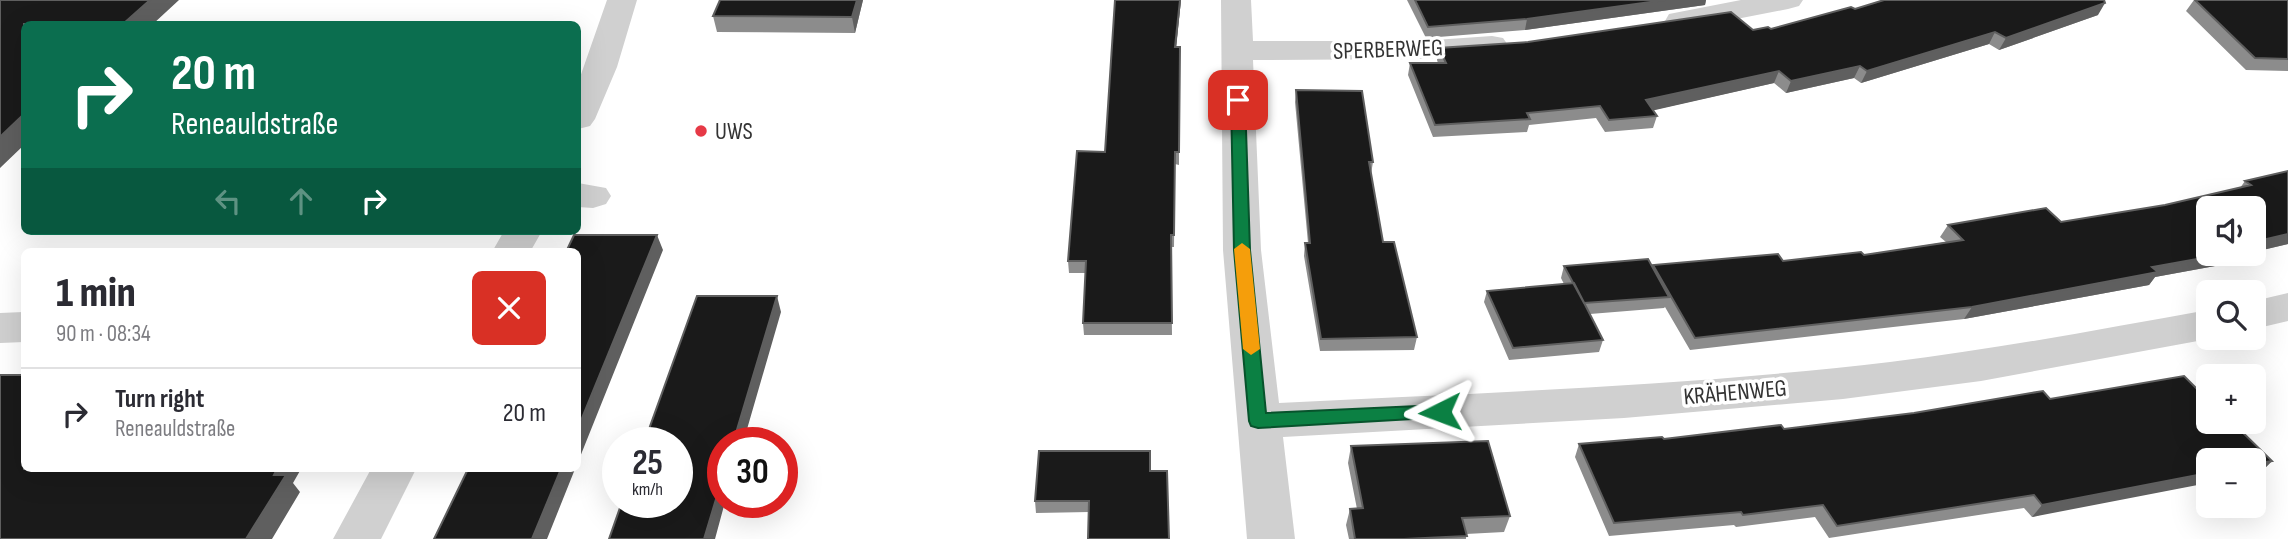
<!DOCTYPE html>
<meta charset="utf-8">
<style>
body{margin:0;font-family:"Sofia Sans Condensed",sans-serif;background:#f7f7f7;color:#2b2b33;height:100vh;display:flex;flex-direction:column;font-size:26px;white-space:nowrap}
*{box-sizing:border-box;margin:0}
p{font-size:23px;color:#7c7c81}
.icon{flex:none;width:38px;height:38px;fill:none;stroke:currentColor;stroke-width:2;stroke-linecap:round;stroke-linejoin:round}
.map{position:relative;flex:1;overflow:hidden}
.details{position:absolute;left:21px;top:248px;width:560px;height:224px;display:flex;flex-direction:column;background:#fff;border-radius:10px;box-shadow:0 7px 28px #0002}
.details>*{flex:none}
.banner{position:absolute;left:21px;top:21px;width:560px;height:214px;border-radius:10px;box-shadow:0 7px 28px #0002;background:#0b6e4f;color:#fff;overflow:hidden}
.controls{position:absolute;left:2196px;top:196px;display:grid;gap:14px}
.controls a{display:grid;place-items:center;width:70px;height:70px;border-radius:10px;background:#fff;box-shadow:0 7px 28px #0002;font-size:35px}
.speed{position:absolute;left:602px;top:427px;display:flex;gap:14px;font-size:35px;font-weight:700;text-align:center}
.speed>*{display:grid;place-content:center;width:91px;height:91px;border-radius:50%;background:#fff;box-shadow:0 7px 28px #0002;line-height:1}
.speed small{font-size:18px;font-weight:400}
.speed .limit{border:10px solid #d22;background:#fff;color:#111}
.pin{position:absolute;display:grid;place-items:center;width:60px;height:60px;color:#fff;margin:-30px;border-radius:14px;box-shadow:0 4px 10px #0006}
.me{position:absolute;width:77px;margin:-38px;rotate:267deg;stroke-linejoin:round;filter:drop-shadow(0 0 5px #0008)}
.turn{display:flex;align-items:center;gap:24px;height:147px;padding:0 35px;font-size:32px}
.turn .icon{width:91px;height:91px;stroke-width:2.5}
.turn b{display:block;font-size:49px;line-height:60px}
.lanes{display:flex;align-items:center;height:66px;padding:0 35px;background:#0003;justify-content:center;gap:35px;direction:ltr}
.lanes .off{opacity:.35}
.round{display:grid;place-items:center;flex:none;width:74px;height:74px;border-radius:10px;background:#f7f7f7}
.summary{display:flex;align-items:center;justify-content:space-between;height:119px;padding:0 35px}
h1{font-size:42px;font-weight:800;line-height:52px}
ul{padding:0;list-style:none}
li{display:flex;align-items:center;gap:21px;height:91px;padding:0 35px;border-top:2px solid #e1e1e2}
li div{flex:1}
li b{display:block;font-size:26px}
li em{font-style:normal}
.map>svg:first-child{display:block}
.lines{fill:none;stroke-linecap:round;stroke-linejoin:round}
.minor{fill:#d0d0d0;fill-rule:evenodd}
.wall{fill:#8c8c8c}
.shaded-wall{fill:#5f5f5f}
.building{fill:#1a1a1a;stroke:#5f5f5f;stroke-width:2}
.route{fill:#0b8043;stroke:#07532c;stroke-width:2}
.slow{fill:#f59e0b}
.poi-dot{fill:#e63946;stroke:#fff;stroke-width:2.5}
.labels{text-anchor:middle;stroke-width:7;stroke-linejoin:round;paint-order:stroke}
.street-label{font-size:24px;fill:#333;stroke:#fff}
.poi-label{font-size:24px;fill:#333;stroke:#fff;text-anchor:start}
</style>
<div class="map">
<svg width="2288" height="539" viewBox="0 0 2288 539">
<rect width="100%" height="100%" fill="#fff"/>
<g class="lines">
<path class="minor" d="M 607,0 L 637,0 L 617,67 L 595,119 L 590,126 L 578,129 L 578,83 Z
M 1221,0 L 1251,0 L 1253,41 L 1420,41 L 1492,36 L 1503,38 L 1508,45 L 1503,52 L 1492,54 L 1420,59 L 1253,60 L 1261,250 L 1279,403 C 1482,393 1687,386 1890,362 C 1997,349 2102,329 2208,310 L 2208,338 L 2214,338 L 1981,381 L 1843,399 L 1624,418 L 1283,437 L 1295,539 L 1247,539 L 1223,250 Z
M 1741,0 L 1803,0 L 1799,6 L 1788,9 L 1680,30 L 1669,28 L 1665,21 L 1669,14 Z
M 578,183 L 606,188 L 611,196 L 606,204 L 593,208 L 578,207 Z
M 504,231 L 542,231 L 530,252 L 492,252 Z
M 2288,293 L 2288,321 L 2254,329 L 2254,301 Z
M 24,312 L 24,342 L 0,343 L 0,313 Z
M 371,469 L 416,469 L 381,539 L 333,539 Z"/>
</g>
<path class="wall" d="M 863,0 L 855,33 L 717,32 L 713,16 Z
M 1181,0 L 1176,47 L 1179,152 L 1179,165 L 1175,164 L 1174,247 L 1171,247 L 1172,335 L 1084,335 L 1083,323 L 1086,273 L 1069,273 L 1068,261 L 1105,152 Z
M 1407,0 L 1706,0 L 1705,5 L 1525,30 L 1426,38 Z
M 2194,0 L 2288,0 L 2288,71 L 2246,70 L 2186,11 Z
M 1855,9 L 2098,15 L 1999,50 L 1989,44 L 1861,83 L 1854,78 L 1786,93 L 1774,83 L 1653,110 L 1657,116 L 1653,128 L 1605,132 L 1596,118 L 1529,125 L 1527,132 L 1433,137 L 1408,75 L 1410,63 L 1438,63 L 1437,60 L 1439,48 L 1771,29 Z
M 1296,90 L 1373,162 L 1371,174 L 1383,242 L 1417,337 L 1414,350 L 1320,351 L 1304,256 L 1305,243 L 1308,243 L 1295,102 Z
M 2288,171 L 2288,244 L 2254,252 L 2254,208 L 2215,266 L 2155,277 L 2149,285 L 1964,319 L 1690,350 L 1665,307 L 1664,308 L 1590,314 L 1603,340 L 1599,352 L 1509,360 L 1484,302 L 1487,291 L 1564,284 L 1561,278 L 1564,266 L 1652,266 L 1653,265 L 1783,261 L 1864,255 L 1946,242 L 1940,237 L 1948,225 L 2061,222 L 2165,205 L 2240,188 L 2245,181 Z
M 2050,399 L 2272,461 L 2260,473 L 2254,474 L 2254,460 L 2032,517 L 2024,508 L 1829,538 L 1815,517 L 1736,527 L 1734,525 L 1609,536 L 1575,457 L 1579,444 L 1664,439 L 1784,429 Z
M 1351,446 L 1510,516 L 1504,532 L 1466,534 L 1466,539 L 1349,539 L 1346,525 L 1350,509 L 1357,509 L 1348,463 Z
M 1150,451 L 1089,512 L 1036,513 L 1035,501 Z"/>
<path class="shaded-wall" d="M 150,0 L 179,0 L 153,24 L 123,24 Z
M 857,0 L 863,0 L 855,33 L 852,17 Z
M 1180,0 L 1181,0 L 1175,59 L 1175,47 Z
M 1665,0 L 1706,0 L 1705,5 L 1525,30 L 1527,19 Z
M 2105,3 L 2098,15 L 1999,50 L 2006,38 Z
M 1995,32 L 1989,44 L 1861,83 L 1867,71 Z
M 1860,66 L 1854,78 L 1786,93 L 1791,81 Z
M 1779,71 L 1774,83 L 1642,113 L 1646,100 Z
M 24,114 L 24,145 L 0,168 L 0,137 Z
M 2288,234 L 2288,244 L 2254,252 L 2254,242 Z
M 657,235 L 663,250 L 578,462 L 578,428 Z
M 2218,254 L 2248,254 L 2219,261 L 2215,266 L 2155,277 L 2149,285 L 1964,319 L 1972,307 L 2152,267 Z
M 777,296 L 781,312 L 743,443 L 733,443 Z
M 2272,461 L 2260,473 L 2254,474 L 2254,464 Z
M 277,469 L 301,469 L 293,483 L 300,492 L 272,539 L 246,539 L 274,475 Z
M 561,469 L 575,469 L 547,539 L 532,539 Z
M 2208,473 L 2208,483 L 2032,517 L 2042,505 Z
M 723,476 L 723,502 L 725,502 L 715,539 L 704,539 Z"/>
<path class="building" d="M 0,0 L 150,0 L 123,24 L 24,24 L 24,114 L 0,137 Z
M 720,0 L 857,0 L 852,17 L 713,16 Z
M 1115,0 L 1180,0 L 1175,47 L 1180,47 L 1179,152 L 1175,152 L 1174,235 L 1171,235 L 1172,323 L 1083,323 L 1086,261 L 1068,261 L 1077,151 L 1105,152 Z
M 1415,0 L 1665,0 L 1527,19 L 1428,27 Z
M 1884,0 L 2104,0 L 2105,3 L 2006,38 L 1995,32 L 1867,71 L 1860,66 L 1791,81 L 1779,71 L 1646,100 L 1657,116 L 1609,120 L 1600,106 L 1527,113 L 1530,119 L 1435,125 L 1410,63 L 1446,63 L 1439,48 L 1528,42 L 1731,12 L 1753,30 L 1768,27 L 1771,29 L 1851,7 L 1855,9 Z
M 2195,0 L 2288,0 L 2288,59 L 2255,58 Z
M 1296,90 L 1362,91 L 1373,162 L 1369,162 L 1383,242 L 1394,242 L 1417,337 L 1321,339 L 1305,243 L 1310,243 Z
M 2288,171 L 2288,234 L 2254,242 L 2254,208 L 2208,208 L 2208,254 L 2225,254 L 2152,267 L 2158,272 L 1972,307 L 1695,338 L 1653,265 L 1778,254 L 1783,261 L 1861,252 L 1864,255 L 1963,240 L 1948,225 L 2046,208 L 2061,222 L 2165,205 L 2251,185 L 2245,181 Z
M 574,235 L 657,235 L 578,428 L 578,252 L 566,252 Z
M 1648,259 L 1669,297 L 1584,303 L 1564,266 Z
M 1574,283 L 1603,340 L 1513,348 L 1487,291 Z
M 697,296 L 777,296 L 733,443 L 723,443 L 723,476 L 704,539 L 609,539 L 622,502 L 677,502 L 677,443 L 644,443 Z
M 0,375 L 24,375 L 24,469 L 277,469 L 274,475 L 286,475 L 246,539 L 0,539 Z
M 2184,376 L 2208,400 L 2208,422 L 2232,422 L 2272,461 L 2254,464 L 2254,460 L 2208,460 L 2208,473 L 2042,505 L 2034,495 L 1837,526 L 1823,505 L 1743,515 L 1741,512 L 1614,523 L 1579,444 L 1662,437 L 1664,439 L 1781,425 L 1784,429 L 1914,413 L 2043,391 L 2050,399 Z
M 1488,441 L 1510,516 L 1462,518 L 1467,536 L 1404,539 L 1355,539 L 1350,509 L 1363,508 L 1351,446 Z
M 1039,451 L 1150,451 L 1150,471 L 1167,471 L 1169,539 L 1088,539 L 1089,501 L 1035,501 Z
M 468,469 L 561,469 L 532,539 L 434,539 Z"/>
<path class="route" d="M 1238,96 L 1245,100 L 1250,250 L 1266,413 L 1440,405 L 1447,407 L 1449,412 L 1447,417 L 1258,428 L 1251,426 L 1249,421 L 1234,250 L 1231,100 Z"/>
<path class="slow" d="M 1242,243 L 1250,249 L 1260,349 L 1251,355 L 1243,349 L 1234,249 Z"/>
<circle class="poi-dot" cx="701" cy="131" r="7"/>
<g class="labels">
<g class="street-label">
<text transform="translate(1388 49) rotate(-2)" y="8">SPERBERWEG</text>
<text transform="translate(1735 392) rotate(-5)" y="8">KRÄHENWEG</text>
</g>
<g class="poi-label">
<text x="715" y="139">UWS</text>
</g>
</g>
</svg>
<div class="controls">
<a><svg class="icon" aria-label="sound" viewBox="0 0 24 24"><path d="M4 9h4l5-4v14l-5-4H4zM17 9q2 3 0 6"/></svg></a>
<a><svg class="icon" aria-label="search" viewBox="0 0 24 24"><circle cx="10" cy="10" r="6"/><path d="M15 15l6 6"/></svg></a>
<a>+</a>
<a>−</a>
</div>
<div class="speed"><div>25<small>km/h</small></div><div class="limit">30</div></div>
<div class="pin" style="left:1238px;top:100px;background:#d93025"><svg class="icon" aria-label="arrive" viewBox="0 0 24 24"><path d="M6 21V4h12l-3 4 3 4H6"/></svg></div>
<svg class="me" style="left:1440px;top:412px" viewBox="-20 -20 40 40"><path d="M0-17L14 15 0 8-14 15z" fill="#0b8043" stroke="#fff" stroke-width="4"/></svg>
<div class="banner">
<div class="turn"><svg class="icon" aria-label="right" viewBox="0 0 24 24"><path d="M7 20v-9h11M14 6l5 5-5 5"/></svg><div><b>20 m</b>Reneauldstraße</div></div>
<div class="lanes"><svg class="icon off" aria-label="left" viewBox="0 0 24 24"><path d="M17 20v-9H6M10 6l-5 5 5 5"/></svg><svg class="icon off" aria-label="ahead" viewBox="0 0 24 24"><path d="M12 20V5M6 11l6-6 6 6"/></svg><svg class="icon" aria-label="right" viewBox="0 0 24 24"><path d="M7 20v-9h11M14 6l5 5-5 5"/></svg></div>
</div>
<section class="details">
<div class="summary"><div><h1>1 min</h1><p>90 m · 08:34</p></div><a class="round" style="background:#d93025;color:#fff"><svg class="icon" aria-label="close" viewBox="0 0 24 24"><path d="M6 6l12 12M18 6L6 18"/></svg></a></div>
<ul>
<li><svg class="icon" aria-label="right" viewBox="0 0 24 24"><path d="M7 20v-9h11M14 6l5 5-5 5"/></svg><div><b>Turn right</b><p>Reneauldstraße</p></div><em>20 m</em></li>
</ul>
</section>
</div>
